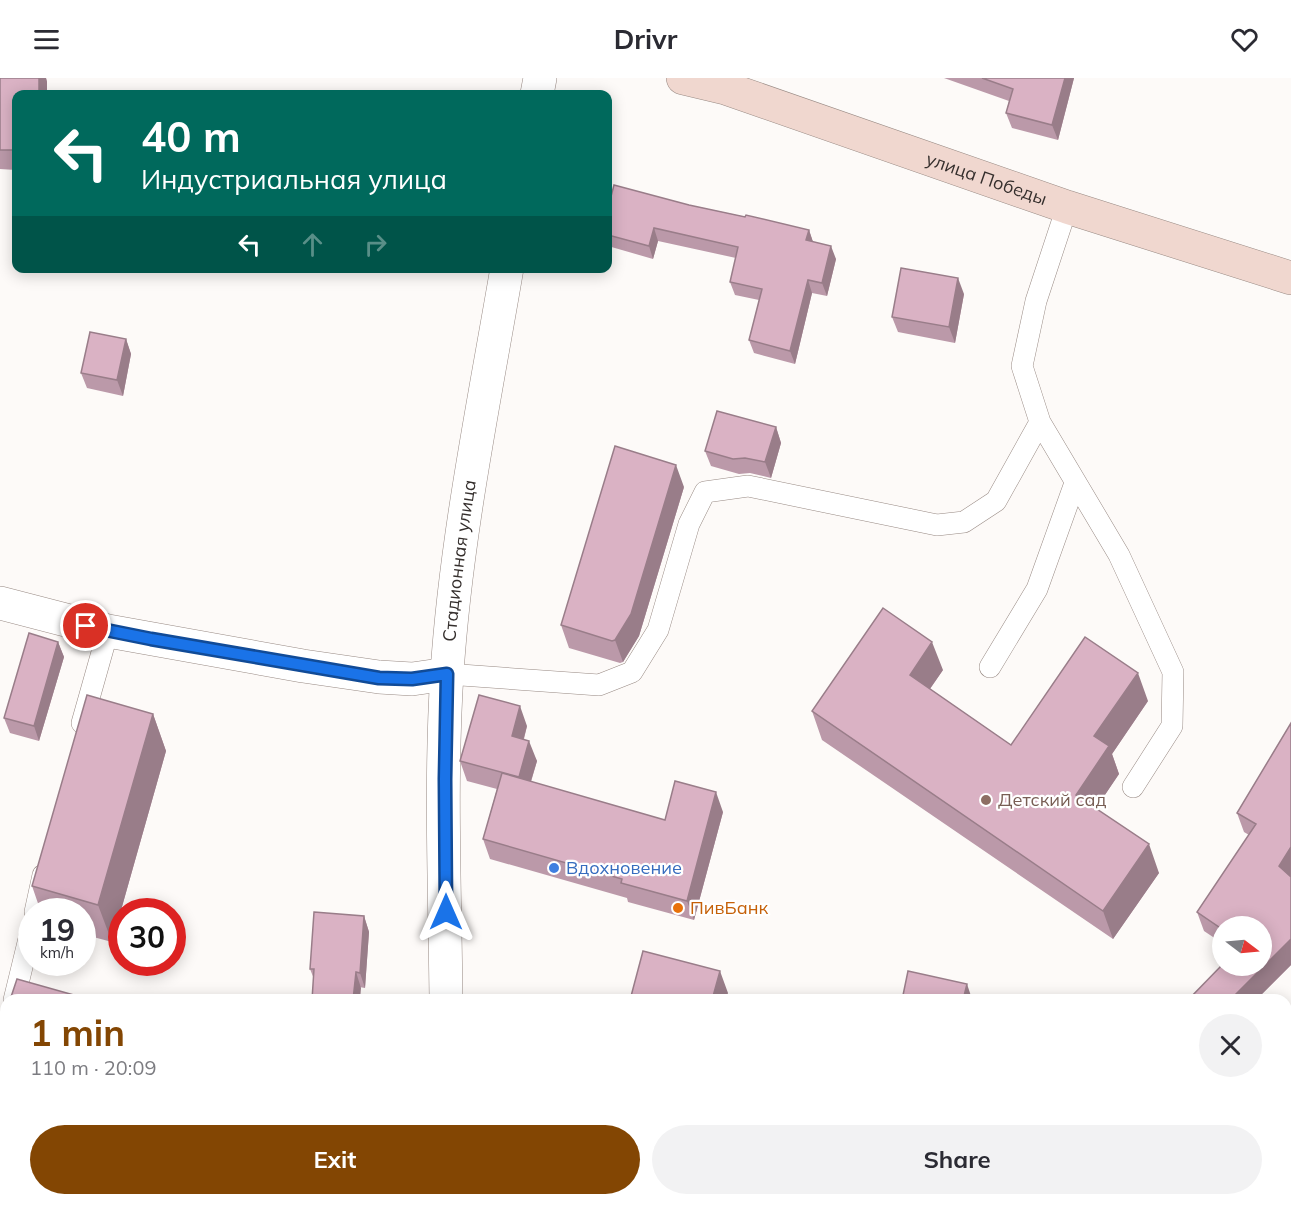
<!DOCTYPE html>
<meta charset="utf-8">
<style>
body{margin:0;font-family:Mulish,sans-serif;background:#f2f2f3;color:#2b2b33;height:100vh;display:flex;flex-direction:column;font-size:22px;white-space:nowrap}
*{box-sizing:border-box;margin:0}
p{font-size:20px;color:#7c7c81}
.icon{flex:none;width:33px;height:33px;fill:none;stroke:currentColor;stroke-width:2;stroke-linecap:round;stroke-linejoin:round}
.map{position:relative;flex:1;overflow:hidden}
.drawer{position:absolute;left:0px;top:916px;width:1292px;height:212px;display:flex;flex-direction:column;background:#fff;border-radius:18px 18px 0 0;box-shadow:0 3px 15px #0003}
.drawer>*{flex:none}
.hud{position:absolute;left:12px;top:12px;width:600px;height:183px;border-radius:12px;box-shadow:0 3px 15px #0003;background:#00695c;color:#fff;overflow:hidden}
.needle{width:39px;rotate:106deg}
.fabs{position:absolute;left:1212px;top:838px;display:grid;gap:12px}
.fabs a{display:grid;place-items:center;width:60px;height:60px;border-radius:50%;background:#fff;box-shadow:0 3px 15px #0003;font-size:30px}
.speed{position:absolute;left:18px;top:820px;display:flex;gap:12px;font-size:30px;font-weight:700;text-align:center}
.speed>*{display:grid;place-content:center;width:78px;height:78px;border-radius:50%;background:#fff;box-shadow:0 3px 15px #0003;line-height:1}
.speed small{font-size:15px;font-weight:400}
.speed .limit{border:9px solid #d22;background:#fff;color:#111}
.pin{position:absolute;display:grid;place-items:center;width:51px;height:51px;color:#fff;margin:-26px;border:3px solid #fff;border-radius:50%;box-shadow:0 2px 6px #0007}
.me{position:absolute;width:66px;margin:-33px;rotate:0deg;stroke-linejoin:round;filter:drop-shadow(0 0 4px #0008)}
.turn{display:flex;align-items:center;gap:21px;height:126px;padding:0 30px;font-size:27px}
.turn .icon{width:78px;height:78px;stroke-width:2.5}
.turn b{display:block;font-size:42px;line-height:51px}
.lanes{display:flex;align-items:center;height:57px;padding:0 30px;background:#0003;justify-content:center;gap:30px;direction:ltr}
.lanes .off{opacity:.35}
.round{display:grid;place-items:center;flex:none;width:63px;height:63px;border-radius:32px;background:#f2f2f3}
.head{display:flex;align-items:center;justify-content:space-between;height:102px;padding:0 30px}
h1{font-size:36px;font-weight:700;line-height:45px;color:#834603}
.primary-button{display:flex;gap:12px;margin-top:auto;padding:12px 30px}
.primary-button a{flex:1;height:69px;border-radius:36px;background:#834603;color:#fff;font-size:24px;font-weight:700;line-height:69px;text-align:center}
.primary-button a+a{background:#f2f2f3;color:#2b2b33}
header{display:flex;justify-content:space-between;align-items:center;height:78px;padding:0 30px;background:#fff;font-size:27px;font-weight:700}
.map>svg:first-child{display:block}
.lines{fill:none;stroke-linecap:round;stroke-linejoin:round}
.lane-casing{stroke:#988a84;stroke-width:22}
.street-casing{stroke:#988a84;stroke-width:34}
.secondary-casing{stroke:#988a84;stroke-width:34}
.lane{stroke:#fff;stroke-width:21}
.street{stroke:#fff;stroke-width:33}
.secondary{stroke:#f0d7cf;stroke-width:33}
.wall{fill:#bb99a9}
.shaded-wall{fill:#997d89}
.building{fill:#dab2c4;stroke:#997d89;stroke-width:1.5}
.route-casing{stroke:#114b97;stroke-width:15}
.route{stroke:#1a73e8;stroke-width:10}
.education-dot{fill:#8d6e63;stroke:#fff;stroke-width:2}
.shop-dot{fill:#3f7fe0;stroke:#fff;stroke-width:2}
.food-dot{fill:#e8710a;stroke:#fff;stroke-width:2}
.labels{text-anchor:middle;stroke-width:4.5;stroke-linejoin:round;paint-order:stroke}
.street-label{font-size:18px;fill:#352f2d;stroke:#fff}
.education-label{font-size:18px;fill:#785e54;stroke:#fff;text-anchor:start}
.shop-label{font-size:18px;fill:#366cbe;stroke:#fff;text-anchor:start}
.food-label{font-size:18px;fill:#c56008;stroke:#fff;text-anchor:start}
</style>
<header><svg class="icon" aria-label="menu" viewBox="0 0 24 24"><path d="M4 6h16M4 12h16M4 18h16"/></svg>Drivr<svg class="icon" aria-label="heart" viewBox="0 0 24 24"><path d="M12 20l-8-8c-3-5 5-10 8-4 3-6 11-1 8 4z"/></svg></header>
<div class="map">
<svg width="1291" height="1127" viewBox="0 0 1291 1127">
<rect width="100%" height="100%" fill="#fdfaf8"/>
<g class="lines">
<g class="lane-casing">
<path id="lane" d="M 1067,129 L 1036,223 L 1022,288 L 1040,344 L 1119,477 L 1173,594 L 1172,648 L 1133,709
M 990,589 L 1037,511 L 1075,405
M 447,596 L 599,607 L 632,594 L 658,552 L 689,446 L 705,414 L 748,408 L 937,447 L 964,444 L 996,423 L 1040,344
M 82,645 L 108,553
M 35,834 L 43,797
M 14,922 L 32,848
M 66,1127 L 67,1122
M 983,1127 L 984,1122"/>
</g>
<g class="street-casing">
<g id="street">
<path d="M 537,16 L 540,0"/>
<path d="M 0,525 L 108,553 L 303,588 L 379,599 L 412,601 L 447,596"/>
<path id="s1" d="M 446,922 C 445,814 440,704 447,595 C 456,459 484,325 507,190"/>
<path d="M 698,1122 L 719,1127"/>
<path d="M 442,1127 L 443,1122"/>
</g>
</g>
<g class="secondary-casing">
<g id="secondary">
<path id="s2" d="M 683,0 L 725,10 L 1067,129 L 1291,200"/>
</g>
</g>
<use href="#lane" class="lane"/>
<use href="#street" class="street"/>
<use href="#secondary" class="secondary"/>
</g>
<path class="wall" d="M 0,0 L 46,0 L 47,4 L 47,16 L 16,16 L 16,92 L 0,91 Z
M 944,0 L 1074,0 L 1058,62 L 1012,50 L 1006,35 L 1009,23 Z
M 689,127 L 809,152 L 813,164 L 836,181 L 827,218 L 812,215 L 795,286 L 754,275 L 749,262 L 759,222 L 735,217 L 730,204 L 736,180 L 658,163 L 653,181 L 608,168 L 608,130 Z
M 964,216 L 955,265 L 898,254 L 892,239 Z
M 126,261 L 131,276 L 123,318 L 87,310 L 81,295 Z
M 776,349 L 781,365 L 771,400 L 750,395 L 739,396 L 711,388 L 705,373 Z
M 684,409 L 639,558 L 623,584 L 620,585 L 569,570 L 561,547 Z
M 58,564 L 64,579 L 39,663 L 10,655 L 4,640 Z
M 943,592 L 930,611 L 1011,667 L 1148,623 L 1112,676 L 1119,696 L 1096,730 L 1159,795 L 1113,861 L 822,662 L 812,633 Z
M 153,636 L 166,673 L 112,864 L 82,856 L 82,834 L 41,834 L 32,808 Z
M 1291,645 L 1291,887 L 1256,922 L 1191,922 L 1190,920 L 1262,849 L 1222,849 L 1222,865 L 1204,853 L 1197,834 L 1249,757 L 1244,754 L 1237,735 Z
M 527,648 L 524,661 L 537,683 L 531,704 L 665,742 L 723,734 L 694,842 L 628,824 L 627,820 L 490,781 L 483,761 L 497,711 L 467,703 L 460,683 Z
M 364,838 L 369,854 L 365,910 L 314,901 L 310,891 Z
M 6,938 L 6,1122 L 47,1122 L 46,1127 L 0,1127 L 0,959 Z
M 1291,962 L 1291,1052 L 1286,1055 L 1286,966 Z
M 161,1122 L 356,1122 L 355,1127 L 159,1127 Z
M 851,1122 L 956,1122 L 955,1127 L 853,1127 Z"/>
<path class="shaded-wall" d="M 39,0 L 46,0 L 47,4 L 47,16 L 39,16 Z
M 1065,0 L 1074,0 L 1058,62 L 1052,47 Z
M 654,150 L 658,163 L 653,181 L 649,168 Z
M 809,152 L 813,164 L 806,162 Z
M 831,168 L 836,181 L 827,218 L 822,205 Z
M 958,200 L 964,216 L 955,265 L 949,249 Z
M 808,202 L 812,215 L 795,286 L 790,273 Z
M 126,261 L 131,276 L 123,318 L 117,302 Z
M 776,349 L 781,365 L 771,400 L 765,384 Z
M 676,387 L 684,409 L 639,558 L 623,584 L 615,562 Z
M 58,564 L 64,579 L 39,663 L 34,648 Z
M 932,564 L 943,592 L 920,625 L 910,597 Z
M 1138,595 L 1148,623 L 1112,676 L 1119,696 L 1086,745 L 1076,717 L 1094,658 Z
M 520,628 L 527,648 L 519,678 L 512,658 Z
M 153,636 L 166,673 L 112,864 L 98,827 Z
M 529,663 L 537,683 L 526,719 L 519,699 Z
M 716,714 L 723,734 L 694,842 L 687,823 Z
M 1149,766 L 1159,795 L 1113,861 L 1103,833 Z
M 1291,769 L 1291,799 L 1279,788 Z
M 364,838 L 369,854 L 365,910 L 360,895 Z
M 1291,861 L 1291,887 L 1256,922 L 1230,922 Z
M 720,893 L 728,915 L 726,922 L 712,922 Z
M 356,894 L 361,910 L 360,922 L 353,922 Z
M 967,906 L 972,921 L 972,922 L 963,922 Z
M 28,1122 L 47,1122 L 46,1127 L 30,1127 Z
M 338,1122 L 356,1122 L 355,1127 L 337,1127 Z
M 947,1122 L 956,1122 L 955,1127 L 945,1127 Z
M 1127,1122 L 1132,1122 L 1134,1127 L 1126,1127 Z"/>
<path class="building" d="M 0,0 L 39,0 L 39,16 L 16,16 L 16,72 L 0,72 Z
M 982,0 L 1065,0 L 1052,47 L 1006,35 L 1013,11 Z
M 294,14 L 330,16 L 293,16 Z
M 614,107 L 689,127 L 745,139 L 746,137 L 809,152 L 806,162 L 831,168 L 822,205 L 808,202 L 790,273 L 749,262 L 762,211 L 730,204 L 738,169 L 654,150 L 649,168 L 608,157 L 608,130 Z
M 901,190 L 958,200 L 949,249 L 892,239 Z
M 90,254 L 126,261 L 117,302 L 81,295 Z
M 717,333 L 776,349 L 765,384 L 745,380 L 733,381 L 705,373 Z
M 615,368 L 676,387 L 631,536 L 615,562 L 612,563 L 561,547 Z
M 883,530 L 932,564 L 910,597 L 1011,667 L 1085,559 L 1138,595 L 1094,658 L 1109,668 L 1076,717 L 1149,766 L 1103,833 L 812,633 Z
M 29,555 L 58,564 L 34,648 L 4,640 Z
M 87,617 L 153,636 L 98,827 L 32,808 Z
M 479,617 L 520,628 L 512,658 L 529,663 L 519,699 L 460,683 Z
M 1291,645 L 1291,769 L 1279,788 L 1291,799 L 1291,861 L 1230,922 L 1193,922 L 1190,920 L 1222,887 L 1262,888 L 1262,849 L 1222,849 L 1222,851 L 1197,834 L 1256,746 L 1237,735 Z
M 502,695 L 665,742 L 675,703 L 716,714 L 687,823 L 621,805 L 622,801 L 483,761 Z
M 314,834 L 364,838 L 360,895 L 356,894 L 353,922 L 312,922 L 314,891 L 310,891 Z
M 643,873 L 720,893 L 712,922 L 630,922 Z
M 908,893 L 967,906 L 963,922 L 902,922 Z
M 17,901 L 81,919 L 80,922 L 10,922 Z
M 6,938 L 6,1108 L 0,1107 L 0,959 Z
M 1291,962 L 1291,1034 L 1286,1037 L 1286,966 Z
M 161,1122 L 275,1122 L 273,1127 L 159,1127 Z
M 275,1122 L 338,1122 L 337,1127 L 292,1127 Z
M 887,1122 L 947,1122 L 945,1127 L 909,1127 Z
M 1021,1122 L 1127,1122 L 1126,1127 L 1020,1127 Z"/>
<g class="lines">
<g class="route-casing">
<path id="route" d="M 86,548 L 151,561 L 379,600 L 412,601 L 447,596 L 445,701 L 446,834"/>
</g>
<use href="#route" class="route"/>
</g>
<circle class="education-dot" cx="986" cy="722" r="6"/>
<circle class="shop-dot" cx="554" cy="790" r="6"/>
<circle class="food-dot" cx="678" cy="830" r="6"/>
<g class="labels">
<g class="street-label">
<text dy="6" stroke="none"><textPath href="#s2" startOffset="320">улица Победы</textPath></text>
<text dy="6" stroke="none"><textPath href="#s1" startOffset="440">Стадионная улица</textPath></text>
</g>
<g class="education-label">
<text x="998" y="728">Детский сад</text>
</g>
<g class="shop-label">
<text x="566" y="796">Вдохновение</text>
</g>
<g class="food-label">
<text x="690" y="836">ПивБанк</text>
</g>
</g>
</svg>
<div class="fabs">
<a><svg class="needle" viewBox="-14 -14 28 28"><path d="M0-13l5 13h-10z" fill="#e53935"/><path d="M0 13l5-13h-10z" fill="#7c7c81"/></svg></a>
</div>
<div class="speed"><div>19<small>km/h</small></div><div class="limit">30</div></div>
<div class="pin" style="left:86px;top:548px;background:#d93025"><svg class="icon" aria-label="arrive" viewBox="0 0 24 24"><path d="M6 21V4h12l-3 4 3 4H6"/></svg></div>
<svg class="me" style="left:446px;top:834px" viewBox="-20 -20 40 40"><path d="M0-17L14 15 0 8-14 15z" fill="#1a73e8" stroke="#fff" stroke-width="4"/></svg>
<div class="hud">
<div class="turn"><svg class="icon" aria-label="left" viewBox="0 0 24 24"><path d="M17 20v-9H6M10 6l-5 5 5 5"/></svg><div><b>40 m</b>Индустриальная улица</div></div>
<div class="lanes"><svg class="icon" aria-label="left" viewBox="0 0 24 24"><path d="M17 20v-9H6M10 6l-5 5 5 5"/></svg><svg class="icon off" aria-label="ahead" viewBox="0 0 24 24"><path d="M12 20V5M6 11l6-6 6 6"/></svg><svg class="icon off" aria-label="right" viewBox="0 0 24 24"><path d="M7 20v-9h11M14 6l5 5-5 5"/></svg></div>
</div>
<section class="drawer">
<div class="head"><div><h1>1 min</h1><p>110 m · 20:09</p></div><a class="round"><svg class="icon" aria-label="close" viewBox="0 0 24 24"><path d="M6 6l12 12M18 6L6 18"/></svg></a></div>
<div class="primary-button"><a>Exit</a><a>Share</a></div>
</section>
</div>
